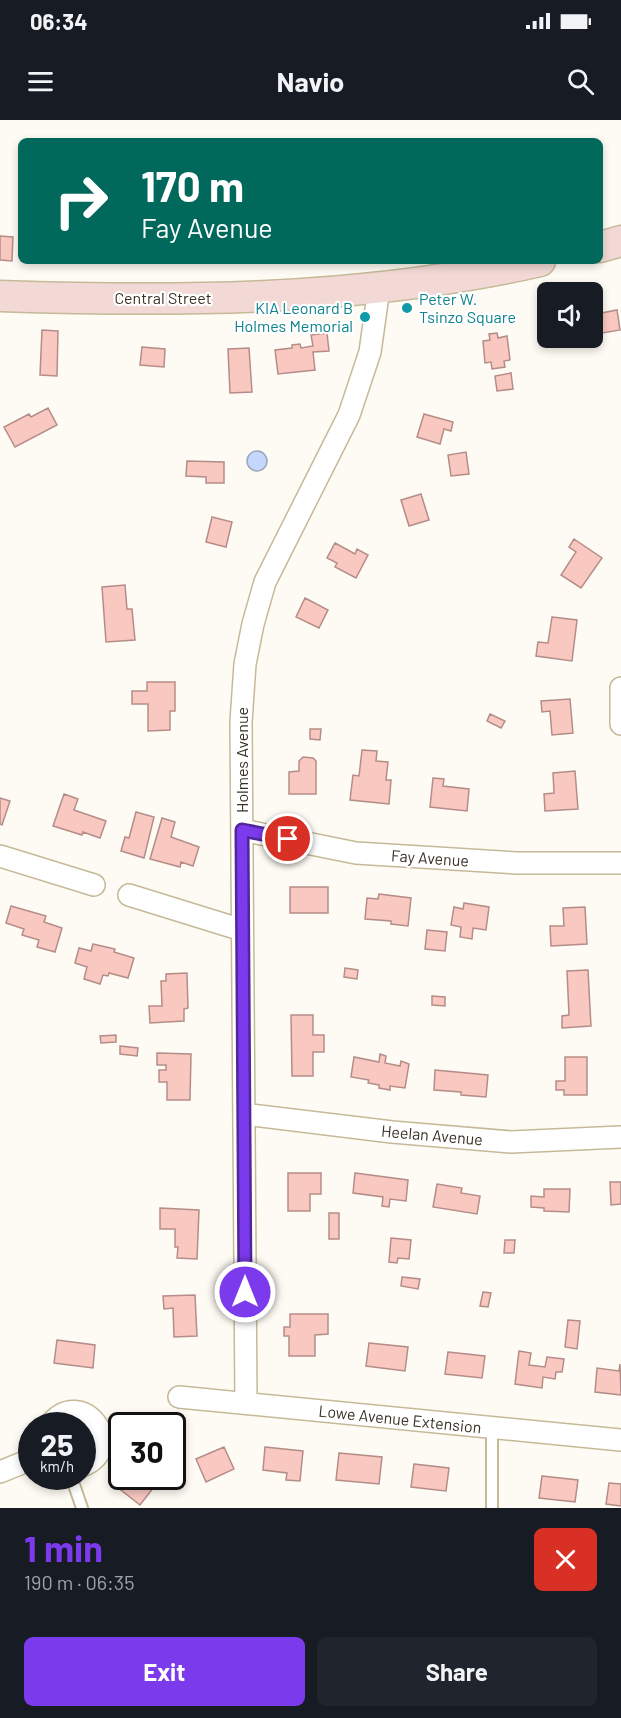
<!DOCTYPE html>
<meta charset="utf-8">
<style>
body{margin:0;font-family:Barlow,sans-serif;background:#20242c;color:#f1f3f6;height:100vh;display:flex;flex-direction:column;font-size:22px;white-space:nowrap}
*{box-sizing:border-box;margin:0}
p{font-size:20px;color:#9ea1a6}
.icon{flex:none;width:33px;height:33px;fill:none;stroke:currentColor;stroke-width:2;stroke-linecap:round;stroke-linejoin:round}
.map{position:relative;height:1388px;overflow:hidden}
.details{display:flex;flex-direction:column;background:#171b24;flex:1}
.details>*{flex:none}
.hud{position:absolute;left:18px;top:18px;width:585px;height:126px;border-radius:9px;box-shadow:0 3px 9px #0003;background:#00695c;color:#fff;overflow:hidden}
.buttons{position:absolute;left:537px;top:162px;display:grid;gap:12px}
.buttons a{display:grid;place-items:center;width:66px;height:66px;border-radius:9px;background:#171b24;box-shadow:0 3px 9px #0003;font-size:30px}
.speed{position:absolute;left:18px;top:1292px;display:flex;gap:12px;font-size:30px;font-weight:700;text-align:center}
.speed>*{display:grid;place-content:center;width:78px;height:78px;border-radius:50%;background:#171b24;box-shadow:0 3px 9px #0003;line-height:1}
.speed small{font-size:15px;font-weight:400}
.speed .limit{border:3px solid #111;border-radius:9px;background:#fff;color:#111}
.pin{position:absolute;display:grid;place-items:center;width:51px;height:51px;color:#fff;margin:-26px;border:3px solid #fff;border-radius:50%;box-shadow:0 2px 6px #0007}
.me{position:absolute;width:66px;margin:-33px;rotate:0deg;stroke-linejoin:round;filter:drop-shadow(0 0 4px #0008)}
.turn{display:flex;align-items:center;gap:21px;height:126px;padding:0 24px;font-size:27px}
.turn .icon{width:78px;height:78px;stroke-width:2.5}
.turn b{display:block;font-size:42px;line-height:51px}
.round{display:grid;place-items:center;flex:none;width:63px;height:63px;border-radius:9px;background:#20242c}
.headline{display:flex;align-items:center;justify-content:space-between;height:102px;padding:0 24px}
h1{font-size:36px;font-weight:700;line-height:45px;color:#7c3aed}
.button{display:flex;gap:12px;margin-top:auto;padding:12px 24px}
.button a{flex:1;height:69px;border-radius:9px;background:#7c3aed;color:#fff;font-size:24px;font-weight:700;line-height:69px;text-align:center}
.button a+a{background:#20242c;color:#f1f3f6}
.status{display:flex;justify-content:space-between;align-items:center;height:42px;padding:0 30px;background:#171b24;direction:ltr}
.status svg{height:16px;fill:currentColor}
header{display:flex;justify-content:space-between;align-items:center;height:78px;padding:0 24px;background:#171b24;font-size:27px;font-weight:700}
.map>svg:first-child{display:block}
.water{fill:#c4d8fe;stroke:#99a6bc;stroke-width:1.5}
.building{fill:#f9c8c1;stroke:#b58d88;stroke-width:1.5}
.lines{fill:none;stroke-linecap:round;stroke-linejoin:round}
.service-casing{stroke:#c5b997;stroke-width:14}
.minor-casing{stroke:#c5b997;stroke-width:24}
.secondary-casing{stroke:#c5b997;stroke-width:33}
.service{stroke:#fff;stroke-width:10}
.minor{stroke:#fff;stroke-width:21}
.secondary{stroke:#f2d9d6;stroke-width:30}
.route-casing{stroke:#51269a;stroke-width:15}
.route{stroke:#7c3aed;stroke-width:10}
.culture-dot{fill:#0f9aa8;stroke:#fff;stroke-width:2}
.labels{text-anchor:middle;stroke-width:4.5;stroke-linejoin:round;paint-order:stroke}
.street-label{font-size:16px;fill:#363123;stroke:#fff}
.culture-label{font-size:16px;fill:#0d838f;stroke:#fff;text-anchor:start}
</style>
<div class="status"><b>06:34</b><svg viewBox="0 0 49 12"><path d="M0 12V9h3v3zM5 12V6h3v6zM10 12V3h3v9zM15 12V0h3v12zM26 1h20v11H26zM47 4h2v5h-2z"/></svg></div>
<header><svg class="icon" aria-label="menu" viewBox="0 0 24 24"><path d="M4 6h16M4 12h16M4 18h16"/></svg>Navio<svg class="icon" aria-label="search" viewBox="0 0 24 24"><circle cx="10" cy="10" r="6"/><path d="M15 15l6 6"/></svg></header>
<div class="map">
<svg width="621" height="1388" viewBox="0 0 621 1388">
<rect width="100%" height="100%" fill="#fefbf4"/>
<path class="water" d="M247 341a10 10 0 1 1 20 0a10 10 0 1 1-20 0Z"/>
<path class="building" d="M 0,116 L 13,117 L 12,141 L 0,140 Z
M 592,189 L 595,189 L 596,194 L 617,190 L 620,210 L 596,214 L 598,222 L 586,224 L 584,218 L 592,218 Z
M 42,210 L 58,211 L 57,256 L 40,255 Z
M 327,213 L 329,231 L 313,232 L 315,250 L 278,254 L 275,230 L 292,228 L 292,225 L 300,224 L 301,228 L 313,226 L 311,215 Z
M 497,213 L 498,218 L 507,216 L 510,240 L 504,241 L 505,247 L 492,249 L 491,242 L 485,243 L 483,221 L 490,220 L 489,214 Z
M 565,218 L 577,218 L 578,221 L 566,224 Z
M 142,227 L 165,229 L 164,247 L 140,245 Z
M 249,228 L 252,272 L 230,273 L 228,229 Z
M 511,253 L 513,269 L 497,271 L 495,256 Z
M 48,288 L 57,305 L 15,327 L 4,307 L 29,294 L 31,297 Z
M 424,294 L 453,302 L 451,311 L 444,309 L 440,324 L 417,317 Z
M 466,332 L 469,354 L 451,356 L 448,335 Z
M 187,341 L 224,342 L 224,363 L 206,363 L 206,357 L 186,356 Z
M 421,374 L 429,400 L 409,406 L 401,380 Z
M 212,397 L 232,402 L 226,427 L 206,422 Z
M 574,419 L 602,438 L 581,468 L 561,455 L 576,432 L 569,427 Z
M 335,423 L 355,434 L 357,429 L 368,435 L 356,458 L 335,447 L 337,443 L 327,438 Z
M 125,465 L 127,489 L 132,489 L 135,520 L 106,522 L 102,467 Z
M 305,478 L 328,490 L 319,508 L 296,497 Z
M 552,497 L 577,500 L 572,541 L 536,536 L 538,522 L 548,523 Z
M 147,562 L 175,562 L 175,591 L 170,591 L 170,610 L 148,611 L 148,584 L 132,584 L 132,571 L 147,571 Z
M 570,579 L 573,613 L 552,615 L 550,591 L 542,592 L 541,581 Z
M 490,594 L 505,601 L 501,608 L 487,601 Z
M 310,609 L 321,609 L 320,620 L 310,619 Z
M 362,630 L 377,631 L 376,641 L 388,642 L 386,660 L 391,660 L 389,684 L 350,680 L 353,655 L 359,656 Z
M 303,637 L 313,638 L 316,641 L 316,674 L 289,674 L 289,652 L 299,651 L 299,641 Z
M 575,651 L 578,689 L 545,691 L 544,674 L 554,673 L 553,653 Z
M 433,658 L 444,659 L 443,666 L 469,669 L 467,691 L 430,687 Z
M 64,674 L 78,679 L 74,690 L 106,701 L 100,718 L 83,712 L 82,715 L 53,706 Z
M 0,678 L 10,681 L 2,705 L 0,704 Z
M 136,692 L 154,697 L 144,738 L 121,731 L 125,717 L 129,718 Z
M 162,698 L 175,702 L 171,717 L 199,727 L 193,746 L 181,742 L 180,747 L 150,739 Z
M 290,767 L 328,767 L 328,793 L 290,793 Z
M 379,774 L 411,778 L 408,806 L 391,804 L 391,801 L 365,799 L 367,778 L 378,779 Z
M 464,783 L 489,787 L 486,810 L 473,808 L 472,819 L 460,817 L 461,807 L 451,805 L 454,787 L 463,789 Z
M 11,786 L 46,796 L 44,802 L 62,808 L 55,832 L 37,827 L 39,820 L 22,815 L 24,809 L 6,803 Z
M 585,787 L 587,824 L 551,826 L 550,806 L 564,806 L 563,788 Z
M 427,810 L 447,812 L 445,831 L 425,829 Z
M 93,824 L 115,829 L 114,832 L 134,838 L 128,858 L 109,853 L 108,856 L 103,855 L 100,864 L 84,859 L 87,847 L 75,843 L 79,828 L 91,831 Z
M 345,848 L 358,850 L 357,859 L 344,857 Z
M 588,850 L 591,906 L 562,908 L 562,896 L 569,895 L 567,851 Z
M 187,853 L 188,888 L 184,889 L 184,901 L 150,903 L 149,886 L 162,886 L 161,861 L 166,861 L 166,854 Z
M 432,876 L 445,877 L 445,886 L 432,885 Z
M 291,895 L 313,895 L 313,915 L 324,915 L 324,932 L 313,932 L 313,956 L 292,956 Z
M 116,915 L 116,922 L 101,923 L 100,916 Z
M 120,926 L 138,928 L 137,936 L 120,934 Z
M 157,933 L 191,934 L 190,980 L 167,980 L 167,962 L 159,962 L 159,950 L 166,950 L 166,945 L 157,945 Z
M 380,934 L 386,936 L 385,943 L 400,946 L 401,941 L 409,944 L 405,968 L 390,966 L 390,970 L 379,968 L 379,965 L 368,963 L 369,960 L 351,957 L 354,937 L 379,942 Z
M 565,937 L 587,937 L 587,975 L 564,975 L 564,970 L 556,970 L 556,961 L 565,961 Z
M 435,950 L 488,955 L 486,977 L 461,975 L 461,972 L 434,970 Z
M 288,1053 L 321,1053 L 321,1074 L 310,1074 L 310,1091 L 288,1091 Z
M 355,1053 L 408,1060 L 406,1081 L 390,1079 L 389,1087 L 382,1086 L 383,1077 L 353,1073 Z
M 610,1062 L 621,1062 L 621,1084 L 611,1085 Z
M 437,1064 L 462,1068 L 461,1073 L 480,1076 L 477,1094 L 433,1087 Z
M 544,1069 L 570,1069 L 569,1092 L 544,1091 L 544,1088 L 531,1087 L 531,1076 L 544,1077 Z
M 160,1088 L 199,1090 L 197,1139 L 177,1138 L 178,1127 L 175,1127 L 175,1109 L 160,1109 Z
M 329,1093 L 339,1093 L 339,1119 L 329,1119 Z
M 391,1118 L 411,1120 L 409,1139 L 398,1138 L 397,1143 L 389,1142 Z
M 505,1120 L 515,1120 L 514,1133 L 504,1133 Z
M 402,1157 L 420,1159 L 418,1169 L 401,1166 Z
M 483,1172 L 491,1173 L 488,1187 L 480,1186 Z
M 195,1175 L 197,1216 L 174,1217 L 173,1188 L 164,1189 L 163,1176 Z
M 290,1194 L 328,1194 L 328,1214 L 315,1215 L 315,1236 L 289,1236 L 289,1216 L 284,1216 L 284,1207 L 290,1207 Z
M 568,1200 L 580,1201 L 577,1229 L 565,1227 Z
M 57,1220 L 95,1225 L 93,1248 L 54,1243 Z
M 369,1223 L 408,1227 L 405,1251 L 366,1246 Z
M 519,1231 L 531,1233 L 529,1245 L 545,1247 L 547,1237 L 564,1239 L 562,1252 L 556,1252 L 555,1259 L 543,1257 L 542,1268 L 515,1264 Z
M 448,1232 L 485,1236 L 482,1258 L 445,1254 Z
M 620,1244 L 621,1275 L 595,1272 L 597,1248 L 619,1251 Z
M 224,1327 L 234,1349 L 206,1362 L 196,1339 Z
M 265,1327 L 303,1331 L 300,1361 L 286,1360 L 287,1353 L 263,1350 Z
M 339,1333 L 382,1337 L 379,1364 L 336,1360 Z
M 414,1344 L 449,1348 L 446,1371 L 411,1367 Z
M 135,1356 L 168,1356 L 161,1365 L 157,1363 L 140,1385 L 121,1370 L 131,1357 L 133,1359 Z
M 542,1356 L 578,1360 L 575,1382 L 539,1378 Z
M 609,1363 L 621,1364 L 621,1386 L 606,1384 Z"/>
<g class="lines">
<g class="service-casing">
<path id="service" d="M 71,1356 L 82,1388
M 492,1388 L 492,1308"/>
</g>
<g class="minor-casing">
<path id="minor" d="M 621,568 L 621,604
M 242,710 L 356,733 L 517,743 L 621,743
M 0,736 L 94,765
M 129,775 L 242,810
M 244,994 L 392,1012 L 511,1022 L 621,1017
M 179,1277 L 621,1320
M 246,1283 L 241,602 L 245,544 L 253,504 L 265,462 L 349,295 L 370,232 L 379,168
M 50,1305 C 81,1264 129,1327 82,1346
M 0,1352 L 32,1339"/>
</g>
<g class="secondary-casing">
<path id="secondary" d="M 600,127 L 621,121
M 0,176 C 181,182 363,181 540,141"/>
</g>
<use href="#service" class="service"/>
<use href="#minor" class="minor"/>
<use href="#secondary" class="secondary"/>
</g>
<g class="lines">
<g class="route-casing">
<path id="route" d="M 245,1172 L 242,710 L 288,719"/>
</g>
<use href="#route" class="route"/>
</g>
<g class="culture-dot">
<circle cx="407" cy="188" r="6"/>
<circle cx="365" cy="197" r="6"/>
</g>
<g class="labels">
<g class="street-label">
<text x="163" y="184">Central Street</text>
<text transform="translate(242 640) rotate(-90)" y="6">Holmes Avenue</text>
<text transform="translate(430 738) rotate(4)" y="6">Fay Avenue</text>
<text transform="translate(432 1015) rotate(5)" y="6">Heelan Avenue</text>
<text transform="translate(400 1299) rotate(6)" y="6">Lowe Avenue Extension</text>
</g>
<g class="culture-label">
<text x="419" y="185">Peter W.<tspan x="419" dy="18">Tsinzo Square</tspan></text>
<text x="353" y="194" text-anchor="end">KIA Leonard B<tspan x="353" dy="18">Holmes Memorial</tspan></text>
</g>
</g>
</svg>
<div class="buttons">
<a><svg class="icon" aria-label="sound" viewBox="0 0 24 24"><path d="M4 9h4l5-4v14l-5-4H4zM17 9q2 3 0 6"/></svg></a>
</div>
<div class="speed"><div>25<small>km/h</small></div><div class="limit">30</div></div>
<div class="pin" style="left:288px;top:719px;background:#d93025"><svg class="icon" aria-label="arrive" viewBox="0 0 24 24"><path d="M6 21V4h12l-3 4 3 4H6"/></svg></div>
<svg class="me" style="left:245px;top:1172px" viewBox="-20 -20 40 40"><circle r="17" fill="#7c3aed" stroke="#fff" stroke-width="3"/><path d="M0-11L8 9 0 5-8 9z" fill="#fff"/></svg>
<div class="hud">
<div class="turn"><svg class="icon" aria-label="right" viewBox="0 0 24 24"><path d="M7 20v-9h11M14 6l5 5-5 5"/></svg><div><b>170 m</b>Fay Avenue</div></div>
</div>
</div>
<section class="details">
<div class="headline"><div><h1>1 min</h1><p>190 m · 06:35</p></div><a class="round" style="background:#d93025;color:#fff"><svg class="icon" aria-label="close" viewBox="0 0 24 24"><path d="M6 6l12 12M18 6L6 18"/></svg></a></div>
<div class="button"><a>Exit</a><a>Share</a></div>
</section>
